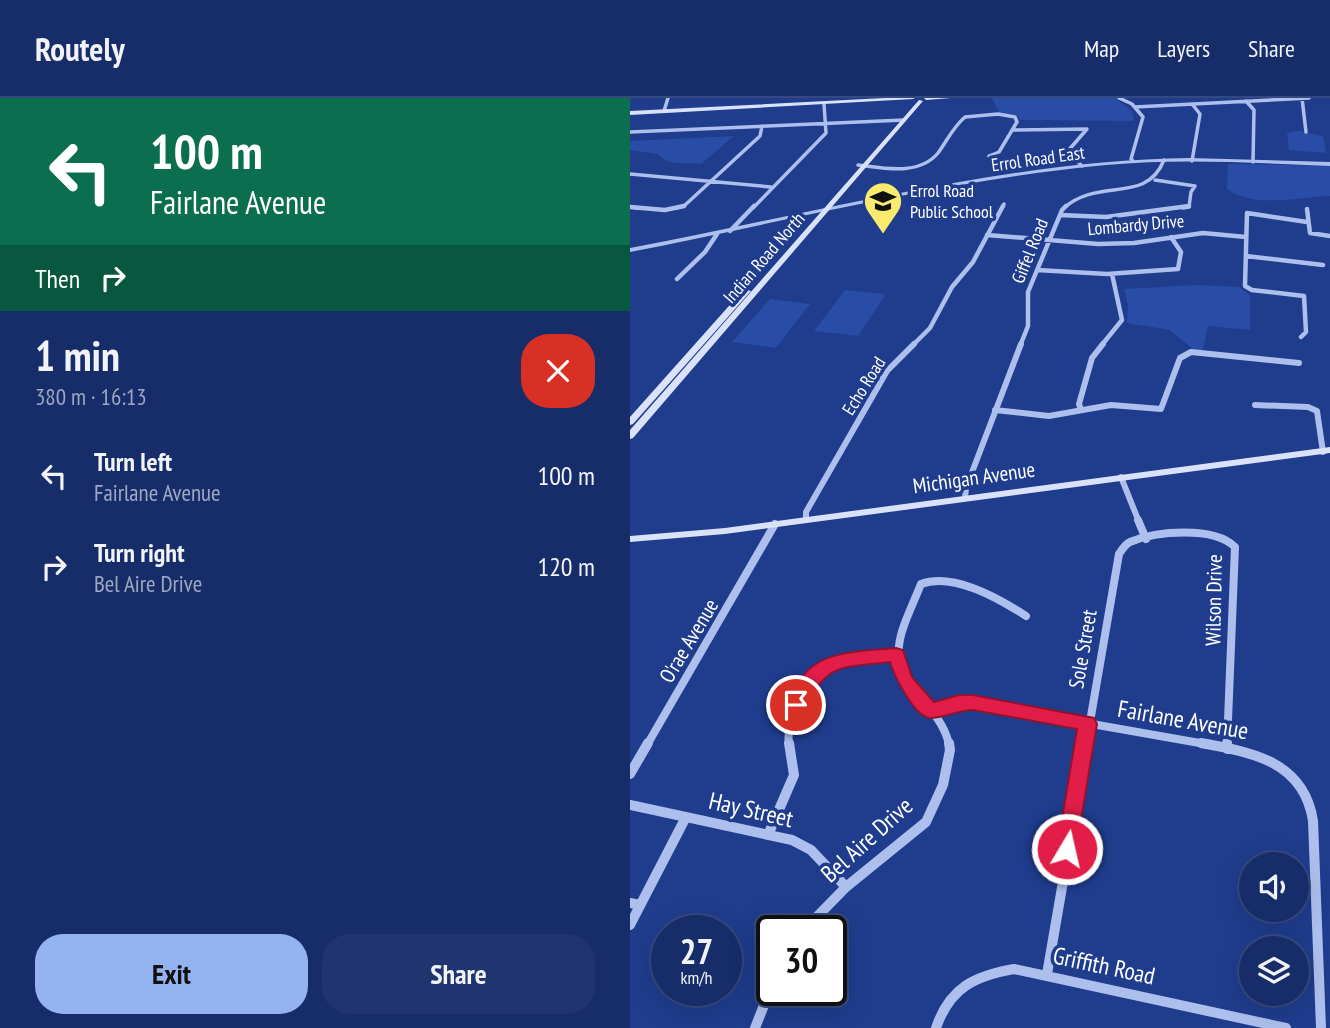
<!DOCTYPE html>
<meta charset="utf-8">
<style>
body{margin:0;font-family:"PT Sans Narrow",sans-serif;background:#203570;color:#f1f3f6;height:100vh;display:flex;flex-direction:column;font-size:26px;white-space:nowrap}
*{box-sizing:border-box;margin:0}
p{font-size:23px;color:#9ea8c1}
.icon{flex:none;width:38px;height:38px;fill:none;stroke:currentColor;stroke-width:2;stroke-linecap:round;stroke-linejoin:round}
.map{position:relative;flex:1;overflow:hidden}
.panel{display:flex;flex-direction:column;background:#172d6a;width:630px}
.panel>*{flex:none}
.guide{background:#0b6e4f;color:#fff;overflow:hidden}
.tools{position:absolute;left:609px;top:754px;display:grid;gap:14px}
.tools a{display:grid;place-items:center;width:70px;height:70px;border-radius:50%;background:#172d6a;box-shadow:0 7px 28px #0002,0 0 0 2px #36497e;font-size:35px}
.speed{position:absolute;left:21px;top:817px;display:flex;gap:14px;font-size:35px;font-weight:700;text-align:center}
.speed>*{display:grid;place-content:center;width:91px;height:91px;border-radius:50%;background:#172d6a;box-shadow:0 7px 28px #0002,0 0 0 2px #36497e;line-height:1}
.speed small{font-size:18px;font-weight:400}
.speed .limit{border:4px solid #111;border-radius:10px;background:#fff;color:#111}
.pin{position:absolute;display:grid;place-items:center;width:60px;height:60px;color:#fff;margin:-30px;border:4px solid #fff;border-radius:50%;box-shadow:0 2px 7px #0007}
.me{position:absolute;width:77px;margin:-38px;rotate:9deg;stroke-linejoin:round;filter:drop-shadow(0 0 5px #0008)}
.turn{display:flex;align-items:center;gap:24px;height:147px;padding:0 35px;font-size:32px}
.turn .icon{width:91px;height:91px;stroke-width:2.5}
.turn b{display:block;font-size:49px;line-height:60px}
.then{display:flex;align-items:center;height:66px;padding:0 35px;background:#0003;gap:14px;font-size:26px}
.round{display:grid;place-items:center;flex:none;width:74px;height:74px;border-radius:28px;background:#203570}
.head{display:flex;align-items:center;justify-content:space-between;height:119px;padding:0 35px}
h1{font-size:42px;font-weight:800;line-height:52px}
.cta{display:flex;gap:14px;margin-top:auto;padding:14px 35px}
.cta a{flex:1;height:80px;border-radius:28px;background:#95b2f1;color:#111;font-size:28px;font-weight:800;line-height:80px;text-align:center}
.cta a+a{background:#203570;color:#f1f3f6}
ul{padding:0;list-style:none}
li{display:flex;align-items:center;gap:21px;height:91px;padding:0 35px}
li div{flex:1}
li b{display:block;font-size:26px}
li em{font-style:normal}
header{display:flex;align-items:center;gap:42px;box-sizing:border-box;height:98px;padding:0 35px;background:#172d6a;border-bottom:2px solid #36497e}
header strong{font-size:33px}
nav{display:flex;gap:38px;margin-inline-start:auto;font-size:24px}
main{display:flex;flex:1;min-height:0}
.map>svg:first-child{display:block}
.green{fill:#294ca6}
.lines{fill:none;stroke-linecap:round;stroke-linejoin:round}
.minor-far4{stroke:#adbfec;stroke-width:3.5}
.minor-far3{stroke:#adbfec;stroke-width:4.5}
.minor-far2{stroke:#adbfec;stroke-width:6}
.minor-far1{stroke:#adbfec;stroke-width:8}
.minor{stroke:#adbfec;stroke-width:10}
.tertiary{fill:#adbfec;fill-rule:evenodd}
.secondary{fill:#d9e2f9;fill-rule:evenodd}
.route{fill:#e11d48;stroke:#92132f;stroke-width:2}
.labels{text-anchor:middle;stroke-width:7;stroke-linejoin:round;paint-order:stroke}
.far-street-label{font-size:18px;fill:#fff;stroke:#1f3c8d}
.far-poi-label{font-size:18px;fill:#fff;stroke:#1f3c8d;text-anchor:start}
.street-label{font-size:21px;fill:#fff;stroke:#1f3c8d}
.near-street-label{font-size:24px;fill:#fff;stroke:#1f3c8d}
</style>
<header>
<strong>Routely</strong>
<nav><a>Map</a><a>Layers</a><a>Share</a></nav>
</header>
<main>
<section class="panel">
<div class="guide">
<div class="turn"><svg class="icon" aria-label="left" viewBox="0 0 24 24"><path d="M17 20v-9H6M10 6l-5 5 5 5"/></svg><div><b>100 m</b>Fairlane Avenue</div></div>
<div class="then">Then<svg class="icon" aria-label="right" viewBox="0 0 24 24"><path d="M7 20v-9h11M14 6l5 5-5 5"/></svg></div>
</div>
<div class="head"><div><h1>1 min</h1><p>380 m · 16:13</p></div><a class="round" style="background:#d93025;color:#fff"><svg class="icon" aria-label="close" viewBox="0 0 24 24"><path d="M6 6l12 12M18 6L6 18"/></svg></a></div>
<ul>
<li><svg class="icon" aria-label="left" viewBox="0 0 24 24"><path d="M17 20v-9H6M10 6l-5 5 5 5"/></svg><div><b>Turn left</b><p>Fairlane Avenue</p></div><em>100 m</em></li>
<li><svg class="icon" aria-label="right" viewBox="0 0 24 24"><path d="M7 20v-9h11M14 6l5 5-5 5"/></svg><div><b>Turn right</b><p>Bel Aire Drive</p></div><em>120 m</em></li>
</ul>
<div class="cta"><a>Exit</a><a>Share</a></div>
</section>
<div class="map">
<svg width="700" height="930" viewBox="0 0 700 930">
<rect width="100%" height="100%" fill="#1f3c8d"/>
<path class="green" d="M 362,0 L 485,0 L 502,13 L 504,23 L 390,22 L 387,17 L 370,16 Z
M 669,33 L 693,38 L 696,55 L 659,52 L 657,35 Z
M 104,38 L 71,66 C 57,65 37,68 28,56 L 0,52 L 0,43 Z
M 598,66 L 700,68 L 700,98 C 668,99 625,111 597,91 Z
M 566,187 L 609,189 L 620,197 L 620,232 L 578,228 L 573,252 L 564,252 L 540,232 L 497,225 L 498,207 L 494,191 Z
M 215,192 L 256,196 L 228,238 L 184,233 Z
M 140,201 L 180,206 L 146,250 L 102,244 Z"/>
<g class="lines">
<path class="minor-far4" d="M 489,0 L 502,6 L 513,19 L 501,61 L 503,63
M 672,0 L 676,34
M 616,3 L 624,12 L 623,64
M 562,6 L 570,16 L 562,63
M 505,9 L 679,0
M 34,13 L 38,0
M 382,32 L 457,31 L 437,54 L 452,68
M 0,34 L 274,22
M 228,67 C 254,70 289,78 308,55 C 317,43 323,29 335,19 L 368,16 L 385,19 L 387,24 L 369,54 L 359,58
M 0,76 L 141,89
M 525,82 L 565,88 L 561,94 L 559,109 L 553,110
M 0,109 L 9,110
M 46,110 L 54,108 L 130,38 L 132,28
M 123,110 L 196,35 L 194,6
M 372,110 L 374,106
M 434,110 C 469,79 516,107 534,62"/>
<path class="minor-far3" d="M 0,109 L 35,112 L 54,108
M 677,111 L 680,135 L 700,138
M 430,117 L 476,119 L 559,108
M 100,133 L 124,108
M 357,137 L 468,146 L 504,145 L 573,135 L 616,139
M 616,158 L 693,167
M 407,172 L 477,176 L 548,171 L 551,154 L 541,139
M 47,181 L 75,154 L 87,136
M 671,239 L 676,234 L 674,198 L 622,192 L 615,188 L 617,115 L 677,124
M 282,248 L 300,230 L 322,189 L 343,164 L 373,108
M 390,248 L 398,228 L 398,194 L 432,112 L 436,108
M 471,248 L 492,222 L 482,176"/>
<path class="minor-far2" d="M 625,307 L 678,309 L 687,313 L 693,354
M 365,312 L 419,318 L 481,307 L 531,311 L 550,260 L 561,254 L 669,265
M 451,312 L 449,306 L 462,260 L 473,246
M 491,379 L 509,424
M 335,400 L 336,390 L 391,246
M 176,422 L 176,414 L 257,273 L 284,246"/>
<path class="minor-far1" d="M 508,422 L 516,441
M 301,612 L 329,605 L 343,605 L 581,647
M 17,647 L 145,426
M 159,647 C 157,631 161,621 168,606 C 188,556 219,563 266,557
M 319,647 C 316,631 306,617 295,605 C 252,559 270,538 291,486 C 323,474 370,501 396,518
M 456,647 L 489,456 C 492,452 495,446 500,444 C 526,433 584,428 605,449 L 597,647"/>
<path class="minor" d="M 571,645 C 621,654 674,663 683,723 L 691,930
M 597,651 L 597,645
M 0,676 L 18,645
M 0,707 L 162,742 L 181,752 L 216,789
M 138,737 L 164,677 L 159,645
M 0,805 L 10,807
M 0,827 L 56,719
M 173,833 L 216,789 L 296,724 L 313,687 L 320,652 L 319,645
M 417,876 L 457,645
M 125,930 L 142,887
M 306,930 C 320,889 345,878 384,871 L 656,930"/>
<path class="tertiary" d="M 560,60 L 700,64 L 700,68 C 626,65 551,60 476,67 C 316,82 158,123 0,154 L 0,150 C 89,133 177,113 265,96 C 363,77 461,61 560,60 Z"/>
<path class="secondary" d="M 255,0 L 285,0 L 283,1 L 0,17 L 0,13 Z
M 294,0 L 321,0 L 296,2 Z
M 289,2 L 293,3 L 3,340 L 0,341 L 0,332 Z
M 114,191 L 121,193 L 3,326 L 0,327 L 0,319 Z
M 700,349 L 700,355 L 95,436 L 0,444 L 0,438 L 95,430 Z"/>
</g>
<path class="route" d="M 266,550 L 273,552 L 282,579 L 304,604 L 329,597 L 343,597 L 464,620 L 467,626 L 445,758 L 437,760 L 430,758 L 427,751 L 447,631 L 343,612 C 329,612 314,620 300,620 C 284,619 264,577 260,564 C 210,570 198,564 173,612 L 166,614 L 160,612 L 157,607 C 162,598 167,586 173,578 C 193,551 237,553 266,550 Z"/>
<defs>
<g id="school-pin" transform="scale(2.0125)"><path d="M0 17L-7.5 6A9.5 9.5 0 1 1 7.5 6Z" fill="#faea6d" stroke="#1f3c8d"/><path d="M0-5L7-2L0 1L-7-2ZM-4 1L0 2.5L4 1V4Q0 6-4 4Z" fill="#111"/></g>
</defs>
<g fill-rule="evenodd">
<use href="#school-pin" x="253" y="103"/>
</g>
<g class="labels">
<g class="far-street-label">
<text transform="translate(408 61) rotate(-8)" y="6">Errol Road East</text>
<text transform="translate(506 127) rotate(-5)" y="6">Lombardy Drive</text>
<text transform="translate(400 153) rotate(-68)" y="6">Giffel Road</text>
<text transform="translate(134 160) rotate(-49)" y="6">Indian Road North</text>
<text transform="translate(234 288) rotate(-58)" y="6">Echo Road</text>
</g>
<g class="far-poi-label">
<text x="280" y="99">Errol Road<tspan x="280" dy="21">Public School</tspan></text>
</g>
<g class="street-label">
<text transform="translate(344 380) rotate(-8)" y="7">Michigan Avenue</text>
<text transform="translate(584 502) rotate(-89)" y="7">Wilson Drive</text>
<text transform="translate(59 543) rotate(-59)" y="7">O'rae Avenue</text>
<text transform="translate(453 551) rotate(-80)" y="7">Sole Street</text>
</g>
<g class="near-street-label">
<text transform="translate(553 622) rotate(10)" y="8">Fairlane Avenue</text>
<text transform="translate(121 712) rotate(13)" y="8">Hay Street</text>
<text transform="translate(237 742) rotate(-42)" y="8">Bel Aire Drive</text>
<text transform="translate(474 868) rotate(12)" y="8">Griffith Road</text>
</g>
</g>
</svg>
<div class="tools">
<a><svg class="icon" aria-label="sound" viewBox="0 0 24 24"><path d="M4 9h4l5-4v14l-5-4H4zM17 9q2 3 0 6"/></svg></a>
<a><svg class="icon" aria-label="layers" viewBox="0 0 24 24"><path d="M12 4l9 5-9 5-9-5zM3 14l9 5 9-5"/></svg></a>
</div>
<div class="speed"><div>27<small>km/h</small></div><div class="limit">30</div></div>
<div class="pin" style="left:166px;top:607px;background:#d93025"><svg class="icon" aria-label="arrive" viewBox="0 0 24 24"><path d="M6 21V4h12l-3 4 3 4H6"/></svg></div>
<svg class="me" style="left:437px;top:751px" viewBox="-20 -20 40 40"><circle r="17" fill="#e11d48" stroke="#fff" stroke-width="3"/><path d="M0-11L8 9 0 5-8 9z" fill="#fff"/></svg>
</div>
</main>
